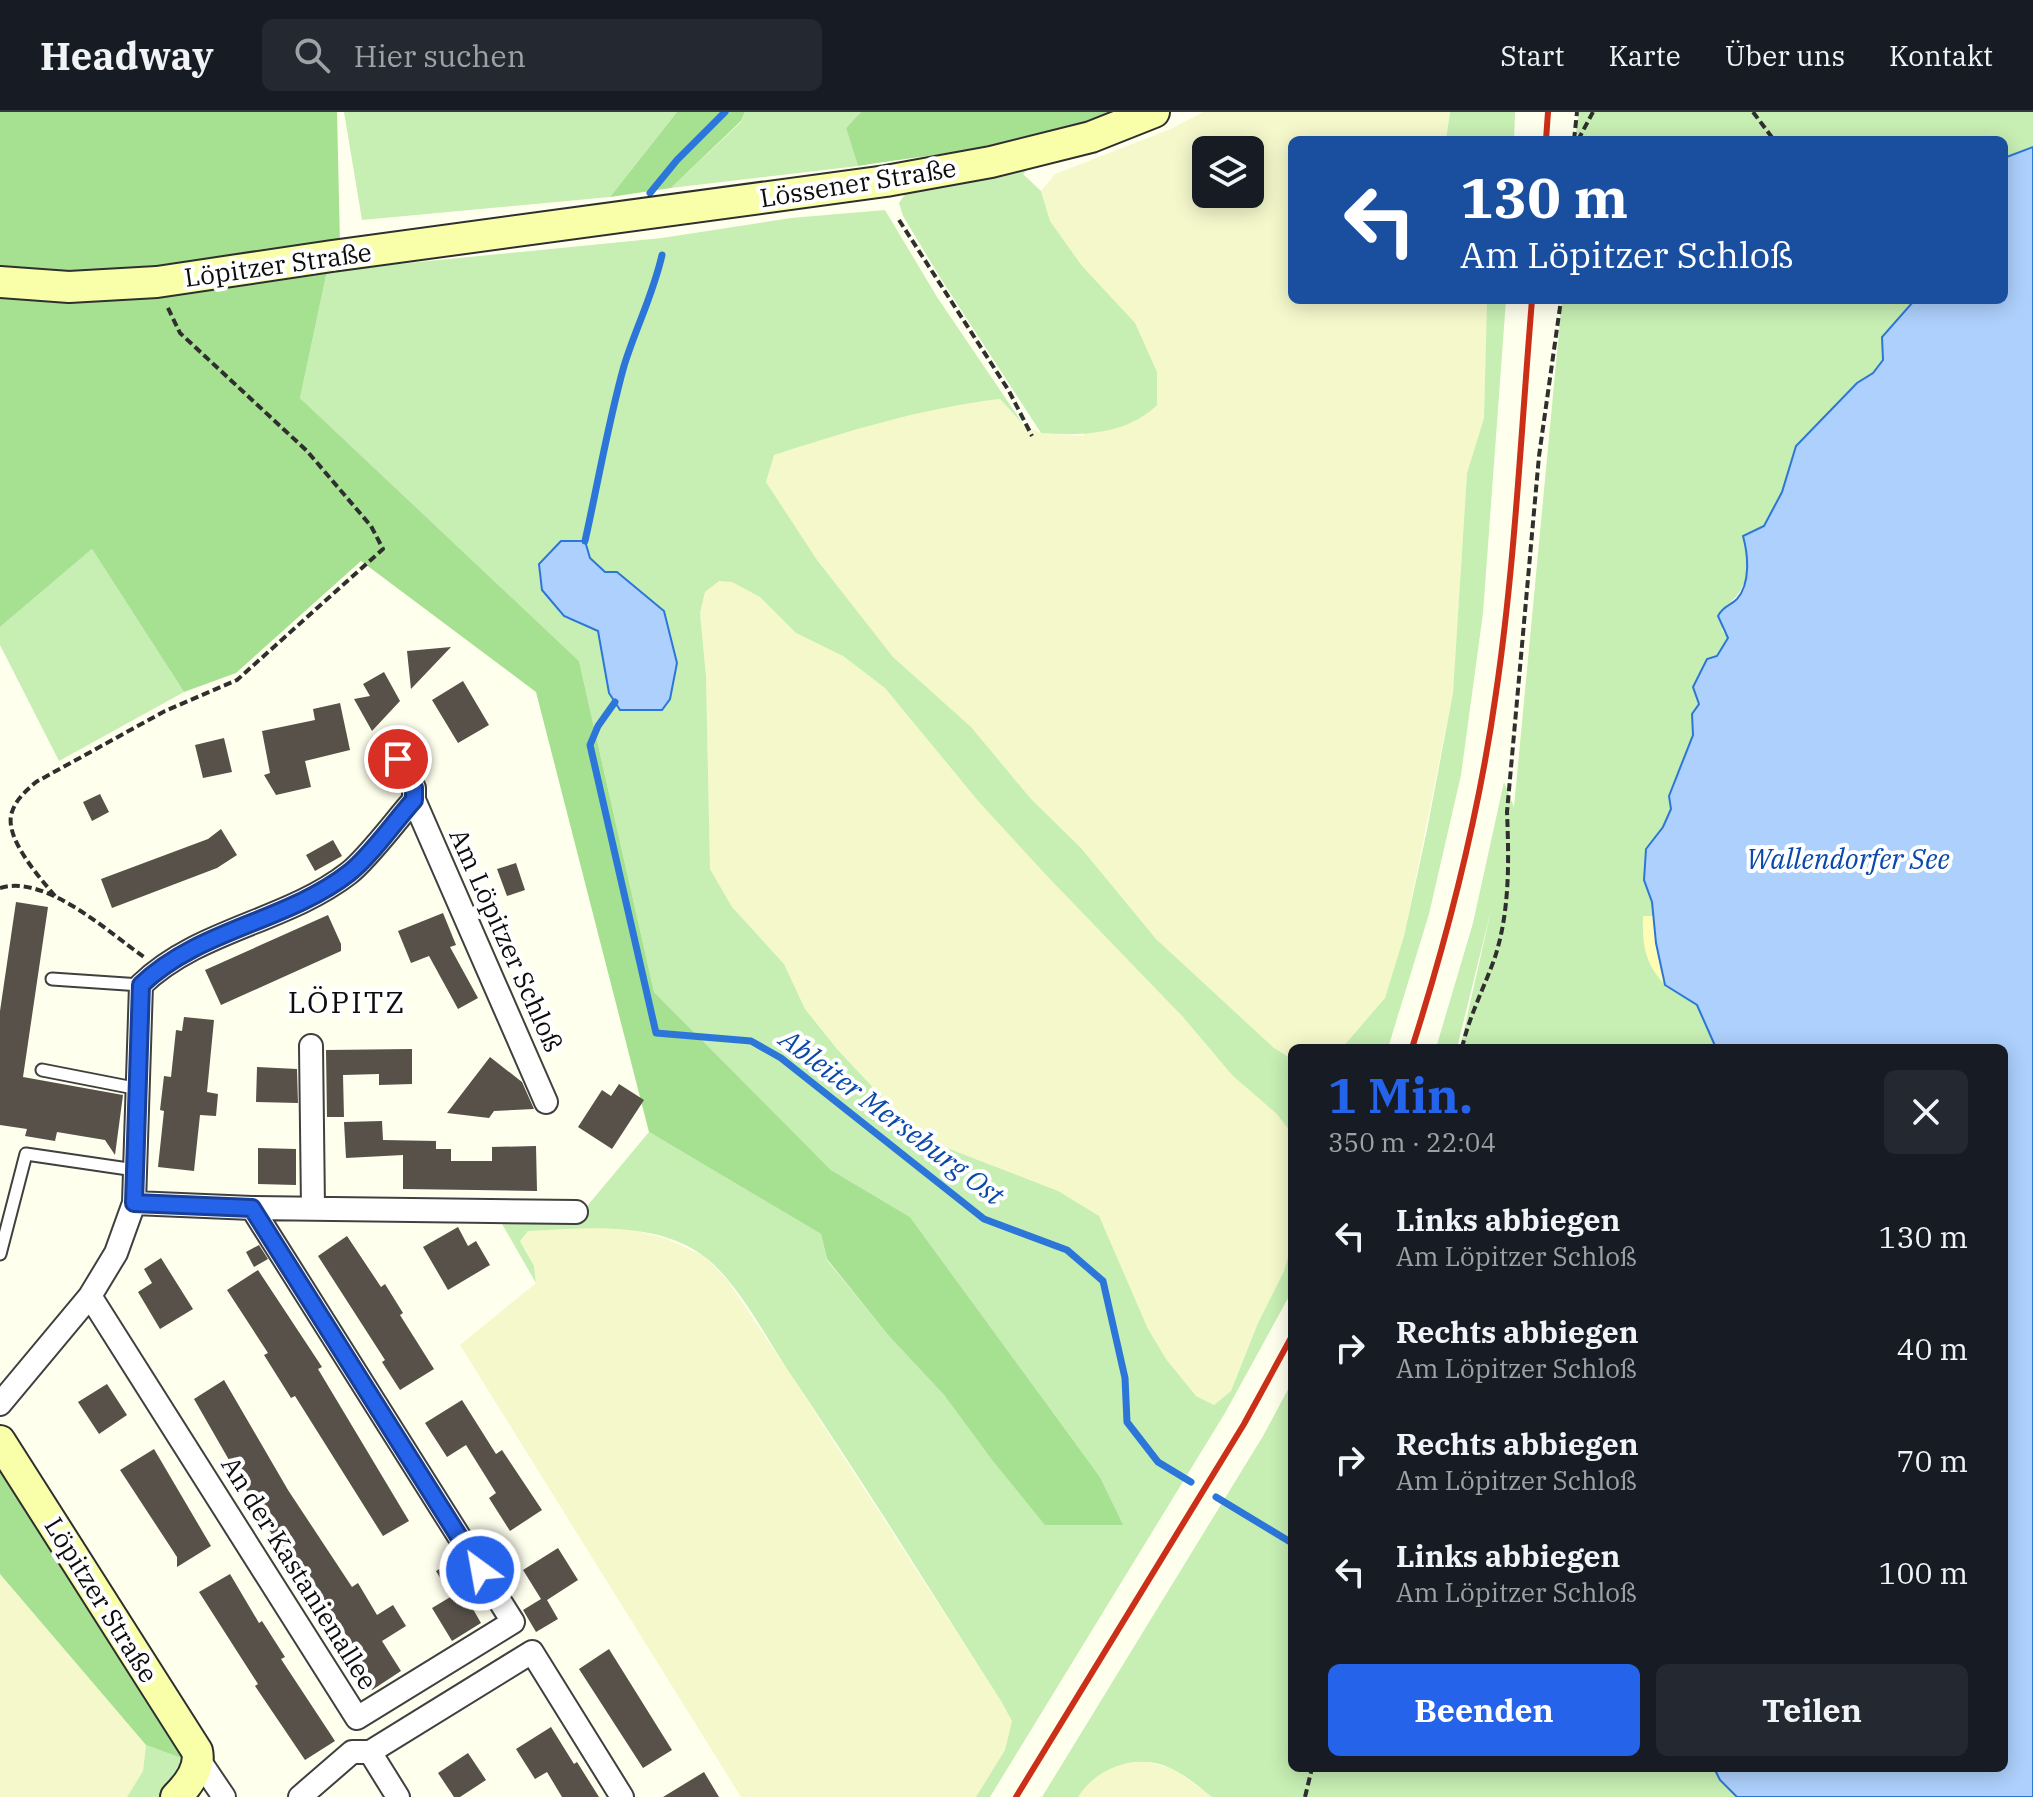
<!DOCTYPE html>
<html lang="de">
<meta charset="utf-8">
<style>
body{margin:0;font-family:"IBM Plex Serif",serif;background:#242831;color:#f1f3f6;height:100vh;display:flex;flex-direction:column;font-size:30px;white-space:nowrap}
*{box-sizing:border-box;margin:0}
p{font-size:26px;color:#9ea1a6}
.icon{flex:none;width:44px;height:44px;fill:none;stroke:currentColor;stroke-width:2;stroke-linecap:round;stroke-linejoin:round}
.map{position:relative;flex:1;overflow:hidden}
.panel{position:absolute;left:1288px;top:932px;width:720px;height:728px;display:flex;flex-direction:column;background:#171b24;border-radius:12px;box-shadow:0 4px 20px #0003}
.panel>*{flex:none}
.guide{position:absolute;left:1288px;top:24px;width:720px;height:168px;border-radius:12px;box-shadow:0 4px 20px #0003;background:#1a4fa0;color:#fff;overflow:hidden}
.tools{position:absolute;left:1192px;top:24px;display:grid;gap:16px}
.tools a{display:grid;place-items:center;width:72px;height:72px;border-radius:12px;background:#171b24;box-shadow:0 4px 20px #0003;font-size:40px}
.pin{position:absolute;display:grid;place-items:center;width:68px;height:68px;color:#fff;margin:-34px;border:4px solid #fff;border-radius:50%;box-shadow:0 2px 8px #0007}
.me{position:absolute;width:88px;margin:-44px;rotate:328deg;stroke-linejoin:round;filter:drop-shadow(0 0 6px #0008)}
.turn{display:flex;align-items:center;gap:28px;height:168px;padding:0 40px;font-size:36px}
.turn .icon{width:104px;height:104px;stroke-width:2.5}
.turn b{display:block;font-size:56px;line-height:68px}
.round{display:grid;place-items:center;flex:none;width:84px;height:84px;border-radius:12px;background:#242831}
.head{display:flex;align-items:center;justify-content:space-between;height:136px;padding:0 40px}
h1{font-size:48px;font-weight:700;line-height:60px;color:#2563eb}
.button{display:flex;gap:16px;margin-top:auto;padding:16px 40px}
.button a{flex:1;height:92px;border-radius:12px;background:#2563eb;color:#fff;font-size:32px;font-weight:700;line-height:92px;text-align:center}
.button a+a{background:#242831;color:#f1f3f6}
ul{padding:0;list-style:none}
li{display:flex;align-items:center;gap:24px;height:112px;padding:0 40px}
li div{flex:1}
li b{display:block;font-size:30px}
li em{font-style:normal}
header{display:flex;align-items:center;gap:48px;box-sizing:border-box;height:112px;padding:0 40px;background:#171b24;border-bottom:2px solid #363941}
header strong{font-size:38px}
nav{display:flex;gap:44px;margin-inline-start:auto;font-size:28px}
.search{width:560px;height:72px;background:#242831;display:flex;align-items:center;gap:20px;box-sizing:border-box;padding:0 28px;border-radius:12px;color:#9ea1a6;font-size:30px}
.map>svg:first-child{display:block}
.farmland{fill:#f4f8cb;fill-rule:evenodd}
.green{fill:#c7eeb3}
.forest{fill:#a6e091}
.sand{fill:#fffcb6}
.water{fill:#add0fc;stroke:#2c76da;stroke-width:2}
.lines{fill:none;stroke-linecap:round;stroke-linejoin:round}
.stream{stroke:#2c76da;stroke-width:7}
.building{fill:#575149}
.lane-casing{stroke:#404040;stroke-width:15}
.street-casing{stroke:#404040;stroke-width:26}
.secondary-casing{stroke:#2f2f2f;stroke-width:34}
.path{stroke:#2f2f2f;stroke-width:4;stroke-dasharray:8 4;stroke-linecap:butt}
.lane{stroke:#fff;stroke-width:11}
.street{stroke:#fff;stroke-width:22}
.secondary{stroke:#f9ffa9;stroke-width:30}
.rail{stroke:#cb2f18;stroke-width:6}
.route-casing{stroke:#184099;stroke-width:20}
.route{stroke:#2563eb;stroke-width:14}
.labels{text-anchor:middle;stroke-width:8;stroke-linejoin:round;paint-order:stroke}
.street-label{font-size:26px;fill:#0d0d0d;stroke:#fff}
.water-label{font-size:28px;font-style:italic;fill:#0a48ab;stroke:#fff}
.quarter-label{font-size:30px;letter-spacing:2px;fill:#0d0d0d;stroke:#fff}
</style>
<header>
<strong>Headway</strong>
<div class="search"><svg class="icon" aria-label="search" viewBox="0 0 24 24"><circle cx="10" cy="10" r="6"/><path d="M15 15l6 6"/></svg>Hier suchen</div>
<nav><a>Start</a><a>Karte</a><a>Über uns</a><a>Kontakt</a></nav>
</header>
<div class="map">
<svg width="2033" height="1685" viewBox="0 0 2033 1685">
<rect width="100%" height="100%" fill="#ffe"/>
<path class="farmland" d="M 1203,0 L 1450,0 L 1446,28 L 1292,28 L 1292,188 L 1487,188 L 1484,306 L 1467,361 L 1453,581 L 1404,824 L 1385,886 L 1345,933 L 1342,936 L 1292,936 L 1292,947 L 1274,936 L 1156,827 L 1081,736 L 1031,687 L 971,615 L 893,545 L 817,448 L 766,370 L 773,343 L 864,314 L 955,292 L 1000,287 L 1023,312 L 1041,321 L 1084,324 L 1082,154 L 1050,109 L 1041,79 L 1055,62 L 1171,17 ZM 1206,38 L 1250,38 L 1250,82 L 1206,82 Z
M 719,468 L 732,470 L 760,485 L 796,521 L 843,544 L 885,576 L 979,690 L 1183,905 L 1232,963 L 1278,1002 L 1292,1022 L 1292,1131 L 1284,1159 L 1258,1211 L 1231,1279 L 1214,1293 L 1196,1284 L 1166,1247 L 1148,1217 L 1098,1104 L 989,1052 L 942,1034 L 895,999 L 837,937 L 805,897 L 784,852 L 732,795 L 710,757 L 706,564 L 700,501 L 705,480 Z
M 595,1115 L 630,1117 L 667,1127 L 704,1144 L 728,1169 L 796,1271 L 1001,1589 L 1012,1609 L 1005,1638 L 976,1685 L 741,1685 L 460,1233 L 536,1171 L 534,1154 L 520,1128 L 528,1119 Z
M 0,1462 L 146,1633 L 143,1659 L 127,1685 L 0,1685 Z
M 1143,1649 L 1174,1657 L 1212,1685 L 1078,1685 L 1087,1670 L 1111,1654 Z"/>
<path class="green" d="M 344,0 L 677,0 L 610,85 L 362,108 Z
M 745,0 L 861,0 L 846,16 L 858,54 L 671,76 L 741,10 Z
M 1450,0 L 1515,0 L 1514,28 L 1446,28 Z
M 1579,0 L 2033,0 L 2033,35 L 2004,46 L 2004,28 L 1575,28 Z
M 1034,51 L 1023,62 L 1041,79 L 1050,109 L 1082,154 L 1135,211 L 1157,260 L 1157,293 C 1126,323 1082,324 1041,321 L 941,167 L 903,104 L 899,91 L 910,75 Z
M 885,98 L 937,185 L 1023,312 L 1000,287 C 922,296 848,319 774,343 L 766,370 L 817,448 L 893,545 L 971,615 L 1031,687 L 1081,736 L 1156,827 L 1274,936 L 1292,947 L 1292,1022 L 1277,1002 L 1232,963 L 1183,905 L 1049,766 L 979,690 L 885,576 L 843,544 L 796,521 L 760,485 L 732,470 L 719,469 L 705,480 L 700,501 L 706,564 L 710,757 L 732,795 L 784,852 L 805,897 L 837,937 L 895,999 L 942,1034 L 1058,1079 L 1099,1104 L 1148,1217 L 1166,1247 L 1196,1284 L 1214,1293 L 1231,1279 L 1258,1211 L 1284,1159 L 1292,1131 L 1292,1179 L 1225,1301 L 990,1685 L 976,1685 L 1005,1638 L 1012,1609 L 1001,1589 C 930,1478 861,1366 787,1257 C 764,1222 738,1171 705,1145 C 657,1108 584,1116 528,1119 L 520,1129 L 534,1154 L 536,1171 L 498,1105 L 578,1105 L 649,1020 L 821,1122 L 827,1148 L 888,1223 L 945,1284 L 1122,1412 L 1100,1365 L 910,1105 L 831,1058 L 654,880 L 579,549 L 300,286 L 327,159 L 662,126 L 791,106 Z
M 1487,188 L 1506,188 L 1483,501 L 1461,663 L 1429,802 L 1388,936 L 1342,936 L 1385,886 L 1404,824 L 1427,718 L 1453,581 L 1467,361 L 1484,306 Z
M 1562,188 L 1919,188 L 1912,191 L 1885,236 L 1883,248 L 1873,261 L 1857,271 L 1796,334 L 1782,380 L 1764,414 L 1743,424 C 1751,454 1750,478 1722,497 L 1722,518 L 1728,526 L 1717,545 L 1707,547 L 1693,575 L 1699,592 L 1692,602 L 1694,622 L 1669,684 L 1671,697 L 1663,715 L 1646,737 L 1644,768 L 1652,790 L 1656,831 L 1665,873 L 1697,893 L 1716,936 L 1460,936 L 1492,794 L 1457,936 L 1436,936 L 1473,811 L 1504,670 L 1514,695 Z
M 92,437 L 184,580 L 59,649 L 0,533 L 0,515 Z
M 1292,1270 L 1292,1656 L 1714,1656 L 1720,1668 L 1737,1685 L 1212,1685 C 1200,1676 1189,1666 1176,1659 C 1142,1639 1098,1653 1078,1685 L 1042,1685 L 1263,1324 Z
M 146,1633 L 181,1646 C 182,1665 172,1673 160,1685 L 127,1685 L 143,1659 Z"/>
<path class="forest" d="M 0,0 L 337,0 L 340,133 L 116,166 L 0,162 Z
M 677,0 L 745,0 L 741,9 L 671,76 L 610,85 Z
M 861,0 L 1118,0 C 1041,33 941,41 858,54 L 846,16 Z
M 327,159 L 300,286 L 579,549 L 654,880 L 831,1058 L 910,1105 L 1100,1365 L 1123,1413 L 1045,1413 L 993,1349 L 945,1284 L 888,1223 L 827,1147 L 821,1122 L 649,1020 L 536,580 L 361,449 L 236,561 L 184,580 L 92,437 L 0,515 L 0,178 Z
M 0,1330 L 199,1648 L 181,1646 L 146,1633 L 0,1462 Z"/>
<path class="sand" d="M 1643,804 L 1653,804 L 1665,873 C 1645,852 1642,833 1643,804 Z"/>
<path class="water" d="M 2033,35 L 2033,1685 L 1737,1685 L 1720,1668 L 1714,1656 L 2004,1656 L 2004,936 L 1716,936 L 1697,893 L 1665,873 L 1656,831 L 1652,790 L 1644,768 L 1646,737 L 1663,715 L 1671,697 L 1669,684 L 1693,623 L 1692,602 L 1699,592 L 1693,575 L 1707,547 L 1717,544 L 1728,526 L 1718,504 C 1723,494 1730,494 1737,487 C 1751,471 1748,442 1743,424 L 1764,414 L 1782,380 L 1796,334 L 1857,271 L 1873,261 L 1883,248 L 1882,225 L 1912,191 L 1919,188 L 2004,188 L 2004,46 Z
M 561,429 L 585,429 L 590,446 L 605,460 L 617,460 L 664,499 L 677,551 L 670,587 L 662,598 L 620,598 L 609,581 L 598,519 L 564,504 L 542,478 L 539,452 Z"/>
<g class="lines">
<path class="stream" d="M 650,81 L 677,48 L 725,0
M 585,429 C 598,371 608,311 624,254 C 636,215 653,183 662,143
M 615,590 L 598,614 L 590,633 L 656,921 L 751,929 L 781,946 L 984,1107 L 1067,1138 L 1103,1169 L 1125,1266 L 1127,1310 L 1158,1350 L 1191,1370
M 1216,1385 L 1292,1431"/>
</g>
<path class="building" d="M 451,535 L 411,577 L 407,539 Z
M 384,560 L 400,589 L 372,619 L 354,587 L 370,584 L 363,572 Z
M 463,569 L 489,613 L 458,631 L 432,588 Z
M 340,591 L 350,638 L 305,649 L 311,675 L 276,683 L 264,663 L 270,661 L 262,619 L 315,608 L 313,597 Z
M 224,626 L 232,660 L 203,666 L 195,633 Z
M 100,682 L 109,700 L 92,709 L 83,690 Z
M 221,717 L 237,743 L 217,756 L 112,796 L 101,767 L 208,727 Z
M 333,728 L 342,744 L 315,759 L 306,743 Z
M 516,751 L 525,778 L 507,784 L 497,757 Z
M 16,790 L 48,795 L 23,965 L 123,983 L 115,1043 L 105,1028 L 57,1020 L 55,1029 L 25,1024 L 27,1017 L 0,1013 L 0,899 Z
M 443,801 L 456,833 L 450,835 L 478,886 L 458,897 L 429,844 L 411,851 L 398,819 Z
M 328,803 L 341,832 L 341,839 L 221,893 L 205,858 Z
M 184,905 L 214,908 L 207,980 L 218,982 L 216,1004 L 200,1003 L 194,1059 L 158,1055 L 164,999 L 160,998 L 164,964 L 171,965 L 176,918 L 182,919 Z
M 412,937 L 412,972 L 379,973 L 379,962 L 343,963 L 344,1005 L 327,1005 L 326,938 Z
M 490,945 L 522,970 L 534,997 L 494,999 L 489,1006 L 447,1001 Z
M 257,955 L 297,957 L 298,991 L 256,990 Z
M 619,972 L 644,988 L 612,1037 L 578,1015 L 602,978 L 611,984 Z
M 382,1009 L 383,1028 L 436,1029 L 436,1037 L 451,1037 L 451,1049 L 492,1049 L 492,1035 L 536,1034 L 537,1079 L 403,1077 L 403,1043 L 346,1046 L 344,1010 Z
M 258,1036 L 296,1037 L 296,1073 L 258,1072 Z
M 458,1115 L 468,1134 L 476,1129 L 490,1153 L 448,1178 L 423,1135 Z
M 347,1124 L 381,1175 L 385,1172 L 403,1201 L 400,1203 L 434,1257 L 400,1278 L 382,1250 L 385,1248 L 318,1144 Z
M 259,1133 L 268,1147 L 254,1155 L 246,1140 Z
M 161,1146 L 193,1197 L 160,1217 L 138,1180 L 152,1171 L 144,1157 Z
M 258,1158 L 322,1255 L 318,1257 L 409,1409 L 383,1424 L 295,1284 L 291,1286 L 264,1243 L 268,1241 L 227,1178 Z
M 224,1268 L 288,1378 L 352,1475 L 358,1471 L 377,1503 L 393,1493 L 406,1514 L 382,1529 L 401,1559 L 372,1578 L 353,1548 L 359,1544 L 314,1471 L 309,1474 L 278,1426 L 275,1428 L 194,1287 Z
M 107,1272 L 127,1303 L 99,1322 L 78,1290 Z
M 462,1288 L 496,1342 L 502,1338 L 542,1398 L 510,1419 L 489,1386 L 496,1381 L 466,1333 L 447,1345 L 425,1311 Z
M 154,1337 L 211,1434 L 177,1455 L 177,1445 L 120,1358 Z
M 558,1436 L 578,1468 L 547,1488 L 558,1507 L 536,1520 L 523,1498 L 541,1487 L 523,1458 Z
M 456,1447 L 470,1469 L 449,1481 L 436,1459 Z
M 230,1462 L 259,1511 L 262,1509 L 285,1545 L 281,1547 L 335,1629 L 305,1648 L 255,1574 L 258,1572 L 199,1480 Z
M 462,1478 L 481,1511 L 452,1529 L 432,1496 Z
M 609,1537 L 672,1638 L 643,1656 L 579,1557 Z
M 551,1615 L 574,1652 L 577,1650 L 599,1685 L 562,1685 L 547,1660 L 535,1667 L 516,1637 Z
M 468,1641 L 486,1668 L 460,1685 L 454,1685 L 438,1661 Z
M 704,1660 L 719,1685 L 663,1685 Z"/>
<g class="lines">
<g class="lane-casing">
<path id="lane" d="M 52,867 L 141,873
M 42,958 L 139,977
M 0,1142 L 26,1042 L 135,1058"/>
</g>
<g class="street-casing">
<path id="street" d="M 398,647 L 414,676 L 414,688
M 311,934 L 313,1096
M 134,1091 L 252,1096 L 576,1100
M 90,1184 L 357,1606 L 513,1510 L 252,1096
M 0,1292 L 90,1184 L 116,1141 L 134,1091 L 141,873 C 199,817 286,810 349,761 C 369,745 396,708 414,688 L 546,990
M 370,1640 L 398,1685
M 199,1648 L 224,1685
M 300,1685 L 352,1640 L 370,1640 L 532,1540 L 622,1685"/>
</g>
<g class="secondary-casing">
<path id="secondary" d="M 0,170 L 69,175 L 157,170 L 332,144 L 886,69 L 991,50 L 1091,25 L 1154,0
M 0,1329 L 197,1639 C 201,1656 188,1673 176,1685"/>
</g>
<path class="path" d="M 1753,0 L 1774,28
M 1574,28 L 1577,0
M 1578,28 L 1593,0
M 899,108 L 1009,279 L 1032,324
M 0,776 C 46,762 108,820 144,845
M 55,784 C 40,766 3,725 12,700 C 16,687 26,679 36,670 L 165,599 L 237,568 L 383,437 L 371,414 L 307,339 L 180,221 L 167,194
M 1462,936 C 1469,905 1483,878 1494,848 C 1510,801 1509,749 1507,700 L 1539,344 L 1561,188
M 1305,1685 L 1312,1656"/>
<use href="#lane" class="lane"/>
<use href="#street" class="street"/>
<use href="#secondary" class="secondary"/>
<path class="rail" d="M 1546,28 L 1548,0
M 1412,936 C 1449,820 1479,702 1496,581 C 1515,452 1521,319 1532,188
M 1016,1685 L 1244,1312 L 1292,1224"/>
</g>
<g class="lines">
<g class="route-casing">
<path id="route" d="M 398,647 L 414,676 L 414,688 C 395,709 371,744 349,761 C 286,810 199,817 141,873 L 134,1091 L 252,1096 L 480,1458"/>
</g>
<use href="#route" class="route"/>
</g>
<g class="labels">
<g class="street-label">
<text transform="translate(858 71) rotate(-9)" y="9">Lössener Straße</text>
<text transform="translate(278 153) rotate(-8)" y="9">Löpitzer Straße</text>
<text transform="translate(506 828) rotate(66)" y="9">Am Löpitzer Schloß</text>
<text transform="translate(299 1461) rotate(58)" y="9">An der Kastanienallee</text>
<text transform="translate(101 1488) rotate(58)" y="9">Löpitzer Straße</text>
</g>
<g class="water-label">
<text x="1848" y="757">Wallendorfer See</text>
<text transform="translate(892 1005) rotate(37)" y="10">Ableiter Merseburg Ost</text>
</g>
<g class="quarter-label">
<text x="347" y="901">LÖPITZ</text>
</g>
</g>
</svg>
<div class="tools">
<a><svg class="icon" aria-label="layers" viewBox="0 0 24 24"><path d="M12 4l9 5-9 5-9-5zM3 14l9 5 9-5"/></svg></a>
</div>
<div class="pin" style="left:398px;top:647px;background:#d93025"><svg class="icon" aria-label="arrive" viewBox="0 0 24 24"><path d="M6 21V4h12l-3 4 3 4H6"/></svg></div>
<svg class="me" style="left:480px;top:1458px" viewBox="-20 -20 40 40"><circle r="17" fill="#2563eb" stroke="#fff" stroke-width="3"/><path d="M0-11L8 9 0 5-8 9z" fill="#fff"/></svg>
<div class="guide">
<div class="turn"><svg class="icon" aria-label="left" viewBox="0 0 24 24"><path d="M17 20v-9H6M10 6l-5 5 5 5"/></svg><div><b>130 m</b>Am Löpitzer Schloß</div></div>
</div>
<section class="panel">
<div class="head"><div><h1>1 Min.</h1><p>350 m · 22:04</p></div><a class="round"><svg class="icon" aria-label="close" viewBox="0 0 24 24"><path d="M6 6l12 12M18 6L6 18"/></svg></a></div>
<ul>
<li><svg class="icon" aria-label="left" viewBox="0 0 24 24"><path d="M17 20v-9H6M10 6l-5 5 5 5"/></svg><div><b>Links abbiegen</b><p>Am Löpitzer Schloß</p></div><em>130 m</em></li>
<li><svg class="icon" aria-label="right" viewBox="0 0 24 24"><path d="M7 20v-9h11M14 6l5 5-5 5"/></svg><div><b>Rechts abbiegen</b><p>Am Löpitzer Schloß</p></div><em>40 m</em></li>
<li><svg class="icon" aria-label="right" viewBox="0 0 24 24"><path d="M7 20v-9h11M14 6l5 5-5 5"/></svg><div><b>Rechts abbiegen</b><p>Am Löpitzer Schloß</p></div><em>70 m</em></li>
<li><svg class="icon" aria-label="left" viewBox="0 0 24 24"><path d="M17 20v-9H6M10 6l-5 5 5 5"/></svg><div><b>Links abbiegen</b><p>Am Löpitzer Schloß</p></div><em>100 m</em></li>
</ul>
<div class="button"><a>Beenden</a><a>Teilen</a></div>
</section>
</div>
